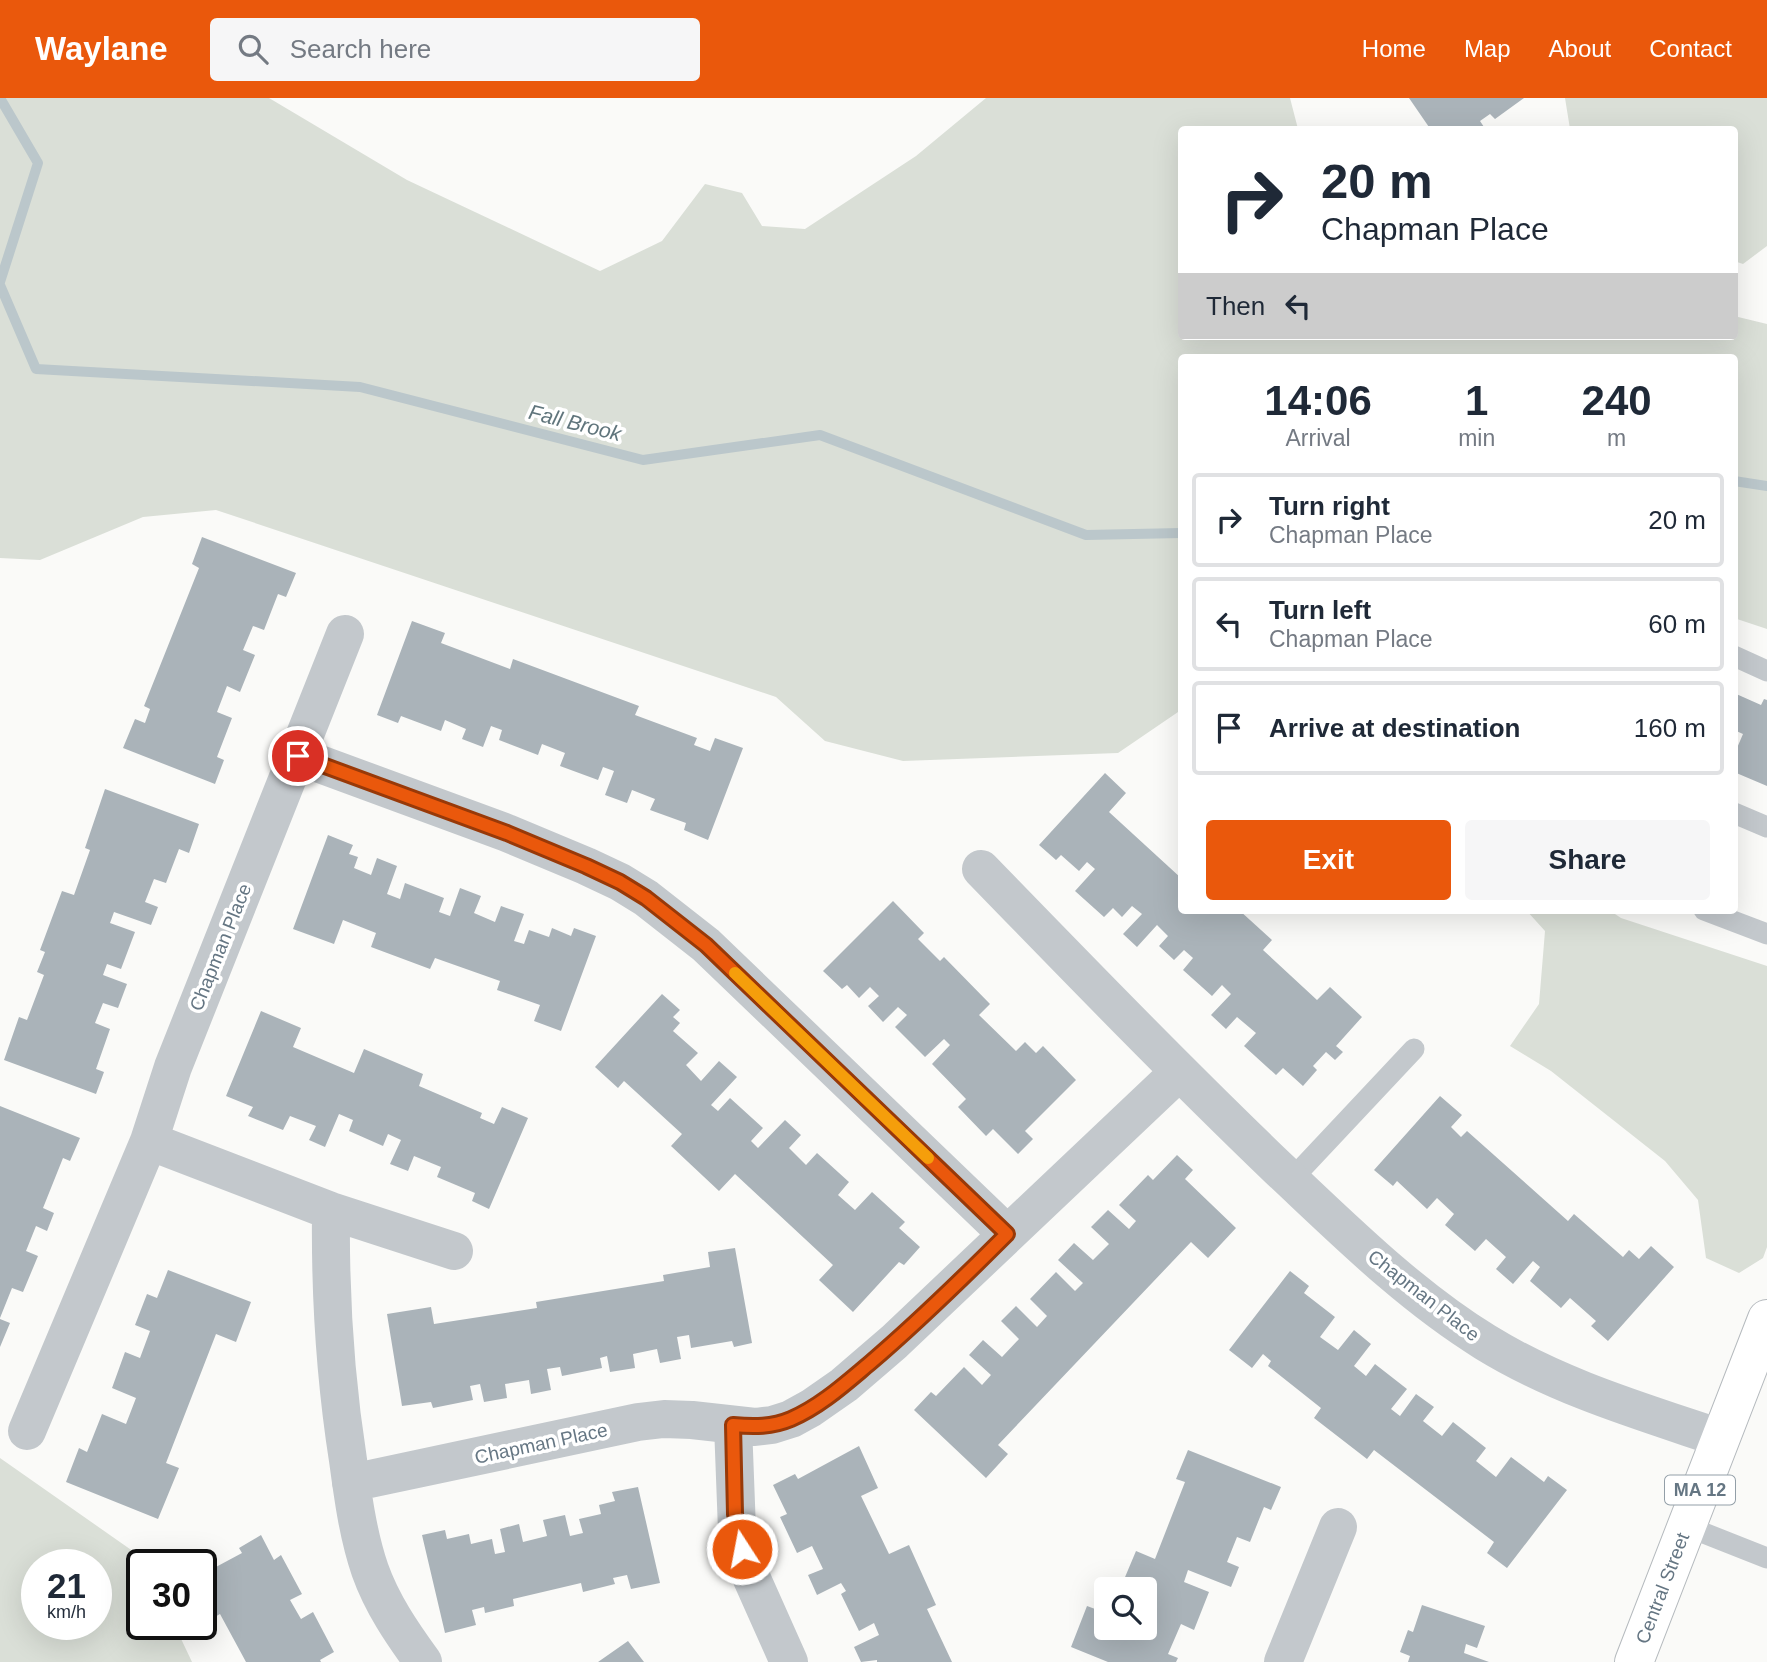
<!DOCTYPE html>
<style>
body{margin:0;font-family:Helvetica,sans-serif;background:#f6f6f7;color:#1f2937;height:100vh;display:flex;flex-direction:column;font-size:26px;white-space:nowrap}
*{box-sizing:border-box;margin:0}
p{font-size:23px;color:#747a83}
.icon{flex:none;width:38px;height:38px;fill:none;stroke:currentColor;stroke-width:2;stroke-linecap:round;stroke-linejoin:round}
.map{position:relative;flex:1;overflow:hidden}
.sheet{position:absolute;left:1178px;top:256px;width:560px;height:560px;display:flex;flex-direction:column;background:#fff;border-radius:7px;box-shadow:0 7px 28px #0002}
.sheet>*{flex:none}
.banner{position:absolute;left:1178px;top:28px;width:560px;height:214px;border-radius:7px;box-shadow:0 7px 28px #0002;background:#fff;color:#1f2937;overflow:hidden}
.tools{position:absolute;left:1094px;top:1479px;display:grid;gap:14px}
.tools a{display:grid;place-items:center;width:63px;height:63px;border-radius:7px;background:#fff;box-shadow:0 7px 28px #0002;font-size:35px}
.speed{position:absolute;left:21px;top:1451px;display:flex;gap:14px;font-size:35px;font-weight:700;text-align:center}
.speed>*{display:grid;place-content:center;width:91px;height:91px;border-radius:50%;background:#fff;box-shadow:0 7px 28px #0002;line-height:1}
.speed small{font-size:18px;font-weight:400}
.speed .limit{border:4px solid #111;border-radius:10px;background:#fff;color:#111}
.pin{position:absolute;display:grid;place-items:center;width:60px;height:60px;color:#fff;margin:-30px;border:4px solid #fff;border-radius:50%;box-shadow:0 2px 7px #0007}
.me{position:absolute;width:77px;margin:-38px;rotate:349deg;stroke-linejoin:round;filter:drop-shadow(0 0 5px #0008)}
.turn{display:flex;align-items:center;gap:24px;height:147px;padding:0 28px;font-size:32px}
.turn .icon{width:91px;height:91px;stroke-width:2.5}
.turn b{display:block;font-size:49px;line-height:60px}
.then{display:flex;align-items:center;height:66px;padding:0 28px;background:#0003;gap:14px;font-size:26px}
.eta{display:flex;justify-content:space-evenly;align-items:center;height:119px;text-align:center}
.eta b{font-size:42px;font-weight:800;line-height:49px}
.action{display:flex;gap:14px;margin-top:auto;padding:14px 28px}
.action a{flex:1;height:80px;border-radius:7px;background:#ea580c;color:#fff;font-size:28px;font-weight:800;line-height:80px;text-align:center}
.action a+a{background:#f6f6f7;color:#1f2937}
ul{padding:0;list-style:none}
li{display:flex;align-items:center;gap:21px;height:94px;margin:0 14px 10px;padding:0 14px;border:4px solid #e0e1e3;border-radius:7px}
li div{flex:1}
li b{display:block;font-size:26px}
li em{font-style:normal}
header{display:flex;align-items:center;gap:42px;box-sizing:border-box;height:98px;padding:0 35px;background:#ea580c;color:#fff}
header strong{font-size:33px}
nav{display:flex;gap:38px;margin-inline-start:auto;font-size:24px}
.search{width:490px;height:63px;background:#f6f6f7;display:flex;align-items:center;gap:18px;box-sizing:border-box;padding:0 24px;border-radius:7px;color:#747a83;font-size:26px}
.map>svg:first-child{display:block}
.green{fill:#dadfd7;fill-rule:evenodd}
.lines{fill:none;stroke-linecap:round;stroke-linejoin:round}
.stream{stroke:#bbc7cb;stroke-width:10}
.building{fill:#aab3b9}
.primary-casing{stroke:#b5babe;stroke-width:40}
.lane{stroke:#c3c8cc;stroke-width:21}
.street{stroke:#c3c8cc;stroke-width:38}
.primary{stroke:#fff;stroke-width:38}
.route-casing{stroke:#983908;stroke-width:18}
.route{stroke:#ea580c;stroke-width:12}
.slow{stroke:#f59e0b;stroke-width:12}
.labels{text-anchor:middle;stroke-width:7;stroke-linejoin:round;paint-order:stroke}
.shield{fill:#fff;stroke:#939fa8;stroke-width:2}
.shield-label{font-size:18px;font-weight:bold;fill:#657683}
.street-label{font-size:19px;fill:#657683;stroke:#fff}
.water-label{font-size:21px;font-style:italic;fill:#60757c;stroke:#fff}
</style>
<header>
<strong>Waylane</strong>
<div class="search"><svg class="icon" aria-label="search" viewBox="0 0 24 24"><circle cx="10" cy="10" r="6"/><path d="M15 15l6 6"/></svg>Search here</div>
<nav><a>Home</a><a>Map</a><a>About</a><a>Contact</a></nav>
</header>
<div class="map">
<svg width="1767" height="1564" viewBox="0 0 1767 1564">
<rect width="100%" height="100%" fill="#fafaf8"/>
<path class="green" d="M 0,0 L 269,0 L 407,82 L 600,173 L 662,143 L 705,86 L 742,95 L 762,128 L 805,131 L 916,58 L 986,0 L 1290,0 L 1298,31 L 1181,32 L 1181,238 L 1734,238 L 1734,218 L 1767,226 L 1767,531 L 1734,520 L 1734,259 L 1181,259 L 1181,612 L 1118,655 L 903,663 L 825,643 L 776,599 L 216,412 L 143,419 L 40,462 L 0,460 Z
M 1565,0 L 1767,0 L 1767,148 L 1743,166 L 1734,163 L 1734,32 L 1570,31 Z
M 1526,812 L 1609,812 L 1621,820 L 1767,868 L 1767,1149 L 1763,1160 L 1739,1175 L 1706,1160 L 1698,1102 L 1665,1063 L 1551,973 L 1510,948 L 1539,906 L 1545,833 Z
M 0,1360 L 137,1456 L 142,1466 L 142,1526 L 174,1526 L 192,1564 L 0,1564 ZM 37,1466 L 96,1466 L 96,1526 L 37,1526 Z"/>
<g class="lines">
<path class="stream" d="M 0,0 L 38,65 L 0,184
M 0,187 L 36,271 L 360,289 L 643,362 L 820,337 L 1086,437 L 1181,435
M 1734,383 L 1767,388"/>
</g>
<path class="building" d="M 1409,0 L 1524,0 L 1495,21 L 1490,16 L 1480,23 L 1486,32 L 1431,32 Z
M 202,439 L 296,475 L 286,499 L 278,496 L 264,532 L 253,528 L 243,552 L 255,557 L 240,594 L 227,588 L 217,614 L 232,620 L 217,659 L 224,662 L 215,686 L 123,650 L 135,621 L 145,625 L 150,611 L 144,608 L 199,470 L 192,466 Z
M 412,523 L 445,535 L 441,545 L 510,571 L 513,561 L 639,608 L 635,617 L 697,640 L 694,647 L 710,653 L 715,640 L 743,650 L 708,742 L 684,732 L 686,725 L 650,712 L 655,701 L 632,692 L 627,705 L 605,697 L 614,673 L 603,669 L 598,682 L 560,668 L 565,655 L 542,646 L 538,657 L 499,642 L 502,632 L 491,628 L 483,649 L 462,641 L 466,631 L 445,622 L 441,633 L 401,618 L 398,625 L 377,617 Z
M 1734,595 L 1761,607 L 1764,601 L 1767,602 L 1767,688 L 1734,674 L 1734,657 L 1743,636 L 1734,632 Z
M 1105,675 L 1126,695 L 1109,714 L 1181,780 L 1181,812 L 1239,812 L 1272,842 L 1263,852 L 1317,902 L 1330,889 L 1362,919 L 1336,948 L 1343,954 L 1335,962 L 1326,954 L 1313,968 L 1317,972 L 1303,988 L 1283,970 L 1276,977 L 1244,948 L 1256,935 L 1237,919 L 1226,931 L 1211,917 L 1231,896 L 1222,887 L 1212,898 L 1183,872 L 1193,860 L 1184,852 L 1174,862 L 1159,848 L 1168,838 L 1157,827 L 1137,849 L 1123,836 L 1142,816 L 1132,808 L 1122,819 L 1113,810 L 1104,819 L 1075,793 L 1095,771 L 1087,764 L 1079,773 L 1061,757 L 1056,762 L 1039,747 Z
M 105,691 L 199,726 L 189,755 L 179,751 L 166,785 L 154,781 L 145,804 L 158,809 L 151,827 L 114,814 L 110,825 L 135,834 L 121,871 L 107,866 L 103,877 L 127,886 L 118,910 L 103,905 L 95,925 L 110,931 L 96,971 L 104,974 L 96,996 L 4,962 L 19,919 L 27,922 L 44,877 L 37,874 L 45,854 L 40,852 L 62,793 L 74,797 L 90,752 L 85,750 Z
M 328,737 L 353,747 L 349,756 L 358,759 L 354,770 L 371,777 L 377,760 L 397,768 L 387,796 L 400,801 L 405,785 L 444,800 L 439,814 L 450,818 L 460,790 L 481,798 L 474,815 L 495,824 L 501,808 L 524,816 L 514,843 L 524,846 L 529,832 L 549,839 L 552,830 L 571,838 L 574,830 L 596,838 L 561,933 L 534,923 L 540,907 L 497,892 L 500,883 L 435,860 L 430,871 L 371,849 L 376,835 L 343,822 L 334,846 L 293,831 Z
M 893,803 L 924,835 L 918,841 L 940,863 L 944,859 L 990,906 L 979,917 L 1016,953 L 1025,944 L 1036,955 L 1043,948 L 1076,982 L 1025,1033 L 1033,1041 L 1018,1056 L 993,1031 L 986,1038 L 958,1009 L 966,1001 L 932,966 L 950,947 L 944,941 L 925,959 L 895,929 L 907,917 L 898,909 L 883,924 L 868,908 L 879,898 L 870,889 L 859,900 L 847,887 L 842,891 L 823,873 Z
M 662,896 L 680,912 L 673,919 L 680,925 L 673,933 L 698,955 L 686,967 L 701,983 L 719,963 L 737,979 L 711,1007 L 718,1013 L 730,1000 L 763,1030 L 751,1043 L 758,1050 L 785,1022 L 801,1037 L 789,1050 L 806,1067 L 817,1055 L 849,1084 L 838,1097 L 855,1112 L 872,1094 L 905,1124 L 899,1130 L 920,1149 L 904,1167 L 899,1164 L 853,1214 L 819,1182 L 833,1167 L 735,1076 L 719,1093 L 671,1048 L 682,1036 L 624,983 L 618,990 L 595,969 Z
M 261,913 L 301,930 L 293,949 L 354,975 L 364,951 L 423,976 L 419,988 L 482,1015 L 480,1020 L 494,1026 L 502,1009 L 528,1020 L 489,1111 L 472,1103 L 475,1095 L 437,1079 L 441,1069 L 414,1058 L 408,1073 L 390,1066 L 401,1042 L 388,1036 L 383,1048 L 349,1033 L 353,1022 L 339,1016 L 325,1049 L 309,1042 L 316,1028 L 290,1018 L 283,1032 L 248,1018 L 253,1009 L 226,998 Z
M 1440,998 L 1462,1017 L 1451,1029 L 1461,1039 L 1467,1033 L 1568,1123 L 1574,1116 L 1623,1159 L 1629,1152 L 1639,1161 L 1651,1148 L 1674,1169 L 1608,1243 L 1591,1228 L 1596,1223 L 1570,1200 L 1561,1210 L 1530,1183 L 1540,1169 L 1533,1163 L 1513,1186 L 1496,1171 L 1506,1159 L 1486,1141 L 1475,1153 L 1445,1127 L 1454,1116 L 1437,1100 L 1427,1111 L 1397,1083 L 1393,1088 L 1374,1072 Z
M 0,1008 L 80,1040 L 70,1063 L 63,1060 L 43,1110 L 54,1115 L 47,1133 L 36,1128 L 26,1153 L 38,1158 L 23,1194 L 12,1190 L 0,1220 Z
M 1177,1057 L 1193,1072 L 1185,1081 L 1236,1130 L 1208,1160 L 1191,1144 L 998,1347 L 1008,1356 L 986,1380 L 914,1312 L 931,1294 L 936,1298 L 964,1269 L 982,1287 L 991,1277 L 969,1257 L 983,1242 L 1002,1259 L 1019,1241 L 1001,1223 L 1016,1208 L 1037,1229 L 1047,1218 L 1030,1201 L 1056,1174 L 1075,1193 L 1083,1185 L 1058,1162 L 1074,1145 L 1093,1162 L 1109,1146 L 1091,1129 L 1108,1112 L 1129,1131 L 1136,1123 L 1119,1107 L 1148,1077 L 1153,1082 Z
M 735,1150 L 752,1245 L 734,1249 L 732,1243 L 691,1250 L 689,1237 L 677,1239 L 681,1261 L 660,1265 L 657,1251 L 633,1256 L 635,1270 L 610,1274 L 607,1258 L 600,1260 L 602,1270 L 562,1278 L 560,1269 L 547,1271 L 551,1292 L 531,1296 L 529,1282 L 505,1286 L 507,1300 L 484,1304 L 480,1286 L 470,1288 L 473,1302 L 433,1310 L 431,1304 L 402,1308 L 387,1216 L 431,1209 L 434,1226 L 537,1210 L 536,1204 L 664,1183 L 663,1177 L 710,1169 L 708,1154 Z
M 168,1172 L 251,1204 L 236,1244 L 216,1236 L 166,1365 L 179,1370 L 158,1421 L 66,1384 L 79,1350 L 87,1354 L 102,1316 L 126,1326 L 136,1300 L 112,1290 L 125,1254 L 140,1260 L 150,1233 L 135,1227 L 147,1196 L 157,1200 Z
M 1290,1173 L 1309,1188 L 1304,1195 L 1335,1219 L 1320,1239 L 1338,1252 L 1354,1232 L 1371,1246 L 1354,1268 L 1366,1278 L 1375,1266 L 1407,1291 L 1391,1311 L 1400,1318 L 1416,1296 L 1434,1309 L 1423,1323 L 1442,1338 L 1453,1324 L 1486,1350 L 1476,1363 L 1496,1379 L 1511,1359 L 1544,1384 L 1548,1378 L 1567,1392 L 1507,1470 L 1487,1455 L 1494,1444 L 1374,1352 L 1367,1361 L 1314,1320 L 1321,1310 L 1268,1268 L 1271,1263 L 1263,1256 L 1252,1270 L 1229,1252 Z
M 0,1221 L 10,1225 L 0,1249 Z
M 859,1348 L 878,1390 L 861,1398 L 889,1456 L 909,1447 L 936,1507 L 927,1511 L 952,1564 L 877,1564 L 877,1562 L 861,1564 L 854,1549 L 879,1537 L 874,1525 L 859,1533 L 841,1496 L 846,1493 L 841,1485 L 817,1497 L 808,1477 L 823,1471 L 812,1448 L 797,1455 L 780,1419 L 787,1416 L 773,1387 L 795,1376 L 798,1381 Z
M 1188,1352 L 1281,1389 L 1271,1412 L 1264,1409 L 1250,1444 L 1237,1439 L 1227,1464 L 1239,1469 L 1231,1489 L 1188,1472 L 1184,1484 L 1209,1494 L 1194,1532 L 1181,1526 L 1168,1556 L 1178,1560 L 1176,1564 L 1108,1564 L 1071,1549 L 1087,1508 L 1106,1515 L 1106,1530 L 1144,1530 L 1144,1491 L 1120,1491 L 1136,1453 L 1155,1461 L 1185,1384 L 1176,1381 Z
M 638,1389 L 660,1485 L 631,1491 L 627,1477 L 613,1480 L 615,1486 L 583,1494 L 581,1485 L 513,1501 L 514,1508 L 485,1515 L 484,1509 L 472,1512 L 476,1527 L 445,1535 L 422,1437 L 445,1432 L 447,1441 L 469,1436 L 471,1446 L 492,1441 L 495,1456 L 505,1454 L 500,1431 L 519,1426 L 523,1444 L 547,1438 L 543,1422 L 565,1417 L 570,1438 L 583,1435 L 579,1421 L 601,1416 L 599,1407 L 615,1403 L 612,1394 Z
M 261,1437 L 274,1462 L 281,1457 L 302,1496 L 290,1502 L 301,1521 L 313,1514 L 334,1554 L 320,1562 L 321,1564 L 246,1564 L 220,1516 L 206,1524 L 201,1516 L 201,1477 L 242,1455 L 239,1450 Z
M 1422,1507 L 1485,1528 L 1477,1550 L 1466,1546 L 1464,1555 L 1489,1564 L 1408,1564 L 1410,1558 L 1400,1554 L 1408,1532 L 1413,1534 Z
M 628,1543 L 644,1564 L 598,1564 Z"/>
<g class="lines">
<g class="primary-casing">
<path id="primary" d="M 1634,1564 L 1767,1221"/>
</g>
<path class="lane" d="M 1734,558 L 1767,573
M 1734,715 L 1767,729
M 1704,812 L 1767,836
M 1291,1082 L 1414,951
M 1686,1428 L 1767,1460"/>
<path class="street" d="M 298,658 L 507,735 L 586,768 L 620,784 L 646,800 L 706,847 L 1007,1136
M 981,771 C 1079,872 1177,973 1279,1071 C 1344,1132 1409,1197 1485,1244 C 1558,1289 1640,1313 1720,1340
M 149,1043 L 331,1113 L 454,1153
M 331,1113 C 330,1197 335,1279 348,1362 C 353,1399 358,1437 370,1472 C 382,1506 402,1535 423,1564
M 733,1327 L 737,1432 L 748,1472 L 789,1564
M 27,1333 L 149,1043 L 173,969 L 345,536
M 351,1385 L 638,1324 L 664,1321 L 692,1322 L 755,1329 L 772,1327 L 791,1321 L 811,1310 L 844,1287 L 894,1244 L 1179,974
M 1283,1564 L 1338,1429"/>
<use href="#primary" class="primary"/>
</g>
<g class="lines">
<g class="route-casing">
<path id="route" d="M 298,658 L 507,735 L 586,768 L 620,784 L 646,800 L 706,847 L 1007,1136 C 963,1180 918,1224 870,1265 C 846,1285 821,1308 791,1321 C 772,1329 754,1329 733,1327 L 735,1416 L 742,1451"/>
</g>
<use href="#route" class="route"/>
<path class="slow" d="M 735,875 L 928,1060"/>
</g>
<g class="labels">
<rect class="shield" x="1665" y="1377.5" width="70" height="29" rx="5"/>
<g class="shield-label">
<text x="1700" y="1398">MA 12</text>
</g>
<g class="street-label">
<text transform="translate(220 849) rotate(-68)" y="7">Chapman Place</text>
<text transform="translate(1424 1197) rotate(38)" y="7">Chapman Place</text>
<text transform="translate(541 1345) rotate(-12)" y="7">Chapman Place</text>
<text transform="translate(1662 1490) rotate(-69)" y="7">Central Street</text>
</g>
<g class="water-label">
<text transform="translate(575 325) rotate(14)" y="7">Fall Brook</text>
</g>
</g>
</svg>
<div class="tools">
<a><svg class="icon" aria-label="search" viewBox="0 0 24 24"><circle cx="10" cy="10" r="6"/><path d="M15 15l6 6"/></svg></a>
</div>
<div class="speed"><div>21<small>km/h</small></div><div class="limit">30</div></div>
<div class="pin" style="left:298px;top:658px;background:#d93025"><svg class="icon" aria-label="arrive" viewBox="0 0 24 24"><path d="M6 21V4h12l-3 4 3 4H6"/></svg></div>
<svg class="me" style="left:742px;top:1451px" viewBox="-20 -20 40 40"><circle r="17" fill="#ea580c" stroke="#fff" stroke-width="3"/><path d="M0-11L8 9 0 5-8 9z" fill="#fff"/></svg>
<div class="banner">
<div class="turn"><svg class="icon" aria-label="right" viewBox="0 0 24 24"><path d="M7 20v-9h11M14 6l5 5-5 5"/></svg><div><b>20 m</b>Chapman Place</div></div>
<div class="then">Then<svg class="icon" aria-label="left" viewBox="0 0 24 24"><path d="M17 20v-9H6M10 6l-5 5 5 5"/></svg></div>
</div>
<section class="sheet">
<div class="eta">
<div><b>14:06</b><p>Arrival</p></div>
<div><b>1</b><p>min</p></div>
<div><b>240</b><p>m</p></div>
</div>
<ul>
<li><svg class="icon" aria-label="right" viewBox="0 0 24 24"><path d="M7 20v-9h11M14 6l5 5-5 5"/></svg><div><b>Turn right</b><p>Chapman Place</p></div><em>20 m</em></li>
<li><svg class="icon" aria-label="left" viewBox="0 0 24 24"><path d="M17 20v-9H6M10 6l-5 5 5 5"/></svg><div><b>Turn left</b><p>Chapman Place</p></div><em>60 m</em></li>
<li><svg class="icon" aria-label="arrive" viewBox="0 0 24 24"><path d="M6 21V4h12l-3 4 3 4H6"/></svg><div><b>Arrive at destination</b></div><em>160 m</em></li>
</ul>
<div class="action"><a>Exit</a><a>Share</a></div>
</section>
</div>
